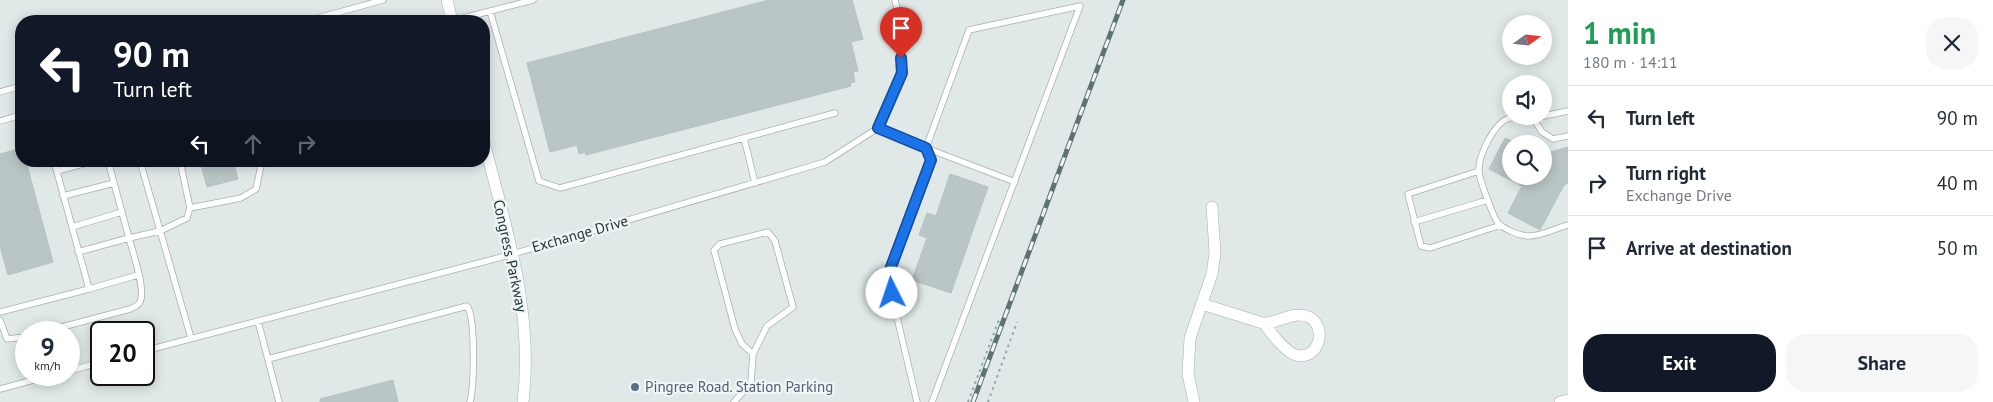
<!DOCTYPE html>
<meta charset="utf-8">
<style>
body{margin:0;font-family:"PT Sans",sans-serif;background:#f6f6f7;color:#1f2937;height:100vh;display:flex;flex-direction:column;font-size:19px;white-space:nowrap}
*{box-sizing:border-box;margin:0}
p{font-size:16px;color:#747a83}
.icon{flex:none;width:28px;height:28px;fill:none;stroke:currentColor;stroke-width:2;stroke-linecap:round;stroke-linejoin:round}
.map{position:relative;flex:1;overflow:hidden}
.side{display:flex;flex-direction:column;background:#fff;width:425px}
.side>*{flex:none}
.banner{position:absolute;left:15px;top:15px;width:475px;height:152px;border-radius:20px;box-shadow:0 2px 12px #0003;background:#111827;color:#fff;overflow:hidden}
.needle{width:32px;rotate:75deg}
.fabs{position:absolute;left:1502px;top:15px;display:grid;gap:10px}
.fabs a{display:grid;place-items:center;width:50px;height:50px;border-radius:50%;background:#fff;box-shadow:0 2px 12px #0003;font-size:25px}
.speed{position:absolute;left:15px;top:321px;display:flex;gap:10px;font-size:25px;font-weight:700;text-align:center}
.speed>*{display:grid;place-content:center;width:65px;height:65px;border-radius:50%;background:#fff;box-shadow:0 2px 12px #0003;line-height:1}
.speed small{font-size:12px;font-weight:400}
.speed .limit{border:2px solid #111;border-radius:8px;background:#fff;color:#111}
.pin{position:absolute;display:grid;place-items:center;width:42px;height:42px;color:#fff;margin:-51px -21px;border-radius:50% 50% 50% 0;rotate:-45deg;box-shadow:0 0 5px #0007}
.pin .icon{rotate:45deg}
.me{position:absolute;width:55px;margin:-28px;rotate:356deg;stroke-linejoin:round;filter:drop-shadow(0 0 4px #0008)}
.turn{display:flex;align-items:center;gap:18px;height:105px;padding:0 15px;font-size:22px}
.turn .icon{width:65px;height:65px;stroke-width:2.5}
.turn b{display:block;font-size:35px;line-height:42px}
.lanes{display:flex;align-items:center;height:48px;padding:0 15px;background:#0003;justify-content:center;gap:25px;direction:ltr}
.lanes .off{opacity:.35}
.round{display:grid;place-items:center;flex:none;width:52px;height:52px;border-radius:20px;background:#f6f6f7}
.headline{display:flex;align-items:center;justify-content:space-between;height:85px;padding:0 15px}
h1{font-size:30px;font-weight:700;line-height:38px;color:#1e9e55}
.primary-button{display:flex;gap:10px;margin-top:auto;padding:10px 15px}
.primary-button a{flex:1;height:58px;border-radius:20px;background:#111827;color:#fff;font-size:20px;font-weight:700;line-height:58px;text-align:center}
.primary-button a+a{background:#f6f6f7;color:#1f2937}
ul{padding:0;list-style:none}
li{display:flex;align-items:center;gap:15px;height:65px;padding:0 15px;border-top:1px solid #e0e1e3}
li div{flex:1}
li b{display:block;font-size:19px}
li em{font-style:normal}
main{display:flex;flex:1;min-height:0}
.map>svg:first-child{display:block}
.building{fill:#b9c6c5;stroke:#b4c2c1}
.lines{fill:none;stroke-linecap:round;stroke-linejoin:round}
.lane-casing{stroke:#a4b0af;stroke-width:7}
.street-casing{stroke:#a4b0af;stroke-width:12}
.path{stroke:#85a9a9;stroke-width:2;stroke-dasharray:2.5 4;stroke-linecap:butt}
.lane{stroke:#fff;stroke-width:5.5}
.street{stroke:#fff;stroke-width:11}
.rail-casing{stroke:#5e7273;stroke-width:5}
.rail{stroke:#f0f6f5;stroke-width:3;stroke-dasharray:9;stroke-linecap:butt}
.route-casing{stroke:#114b97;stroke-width:12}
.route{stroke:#1a73e8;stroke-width:9}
.service-dot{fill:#5c6f8a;stroke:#f0f6f5;stroke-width:2}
.labels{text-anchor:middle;stroke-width:4.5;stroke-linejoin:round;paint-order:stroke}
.street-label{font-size:15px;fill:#233637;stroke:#f0f6f5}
.service-label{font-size:15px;fill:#4e5e75;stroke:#f0f6f5;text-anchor:start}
</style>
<main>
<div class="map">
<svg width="1568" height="402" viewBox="0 0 1568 402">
<rect width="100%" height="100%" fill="#e0e9e8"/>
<path class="building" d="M 769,0 L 852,0 L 863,39 L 851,42 L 858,71 L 853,72 L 855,82 L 850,83 L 851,86 L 586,155 L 585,152 L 579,154 L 577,145 L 550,152 L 527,63 Z
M 1505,138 L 1511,141 L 1511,176 L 1544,176 L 1544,154 L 1568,147 L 1568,183 L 1564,185 L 1540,230 L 1508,213 L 1522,186 L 1489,169 Z
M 21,148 L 21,161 L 26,161 L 53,262 L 8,275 L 0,246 L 0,154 Z
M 200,161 L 233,161 L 238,179 L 207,187 Z
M 950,174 L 988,187 L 951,293 L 912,280 L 927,238 L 919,235 L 927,213 L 936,216 Z
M 393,380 L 398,402 L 320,402 L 320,399 Z"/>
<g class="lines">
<g class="lane-casing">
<path id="lane" d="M 490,11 L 539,181 L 560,188 L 835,113
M 307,21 L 383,0
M 452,21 L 533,0
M 0,92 L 21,86
M 1542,116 C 1532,118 1514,116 1507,119 C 1494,124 1478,156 1479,171 C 1479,178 1494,220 1499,224 C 1506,230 1518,235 1527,236 C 1540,237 1556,228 1568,225
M 1544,116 L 1568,111
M 1533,118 L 1542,132 L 1553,139 L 1568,136
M 0,121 L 21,115
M 878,128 L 926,148 L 1015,182
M 744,138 L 755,183
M 54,161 L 89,289 L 138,275
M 108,161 L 129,238 L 160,231 L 187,218 L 190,208
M 140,161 L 191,338
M 180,161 L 190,208 L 241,198 L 256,189 L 262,161
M 57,171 L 94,161
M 1479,171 L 1408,194 L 1421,246 L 1430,248 L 1501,225
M 63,196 L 114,183
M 1414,222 L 1488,200
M 72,227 L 122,212
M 0,312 L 89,289
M 0,320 L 7,339 L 26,337
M 258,321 L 279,402
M 43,332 L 130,309 C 134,307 138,306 140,302 C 146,290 133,253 129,238 L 78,252
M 144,351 L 513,254 L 825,162 L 878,128 L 902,73 L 898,12 L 895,0
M 268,359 L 467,306 C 476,318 474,387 470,402
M 69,371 L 101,362
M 0,389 L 52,375
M 734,402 L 751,383 L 753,354 L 767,326 L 793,307 L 775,241 L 768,232 L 720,244 L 714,250 L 735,329 L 742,344 L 753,354
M 917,402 L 887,275 L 931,160 L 926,148 L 969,30 L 1080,6 L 932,402"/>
</g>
<g class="street-casing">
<path id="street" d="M 447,0 L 452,21
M 484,142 C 506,228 534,312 523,402
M 1202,304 C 1218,309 1234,314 1250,319 C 1254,320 1260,323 1264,323 C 1279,323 1294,310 1309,317 C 1328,327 1319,361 1296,355 C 1286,353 1270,332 1264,323
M 1194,402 L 1188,374 L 1190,338 L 1212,274 L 1215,253 L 1212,207
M 1560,402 L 1568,400"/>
</g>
<path class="path" d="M 968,402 L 1000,317
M 988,402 L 1017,322"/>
<use href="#lane" class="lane"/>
<use href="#street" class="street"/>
<g class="rail-casing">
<path id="rail" d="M 973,402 L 1123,0"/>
</g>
<use href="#rail" class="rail"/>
</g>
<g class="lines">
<g class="route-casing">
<path id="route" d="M 892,293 L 888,275 L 931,160 L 926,148 L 878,128 L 902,73 L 901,58"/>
</g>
<use href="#route" class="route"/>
</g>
<circle class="service-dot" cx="635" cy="387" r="5"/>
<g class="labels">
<g class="street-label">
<text transform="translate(580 234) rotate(-16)" y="5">Exchange Drive</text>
<text transform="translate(510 256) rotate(78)" y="5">Congress Parkway</text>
</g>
<g class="service-label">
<text x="645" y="392">Pingree Road. Station Parking</text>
</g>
</g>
</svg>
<div class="fabs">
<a><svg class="needle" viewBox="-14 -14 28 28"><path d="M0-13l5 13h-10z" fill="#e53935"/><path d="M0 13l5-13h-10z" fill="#747a83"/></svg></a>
<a><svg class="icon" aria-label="sound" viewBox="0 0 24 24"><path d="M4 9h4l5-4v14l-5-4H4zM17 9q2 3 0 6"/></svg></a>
<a><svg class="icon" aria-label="search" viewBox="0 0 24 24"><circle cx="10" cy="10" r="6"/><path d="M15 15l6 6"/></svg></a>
</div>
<div class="speed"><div>9<small>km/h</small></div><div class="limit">20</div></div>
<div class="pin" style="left:901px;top:58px;background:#d93025"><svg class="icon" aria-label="arrive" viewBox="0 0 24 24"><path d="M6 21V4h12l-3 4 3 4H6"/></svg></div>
<svg class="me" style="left:892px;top:293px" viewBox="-20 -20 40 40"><circle r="19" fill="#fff"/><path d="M0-13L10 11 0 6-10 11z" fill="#1a73e8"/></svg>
<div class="banner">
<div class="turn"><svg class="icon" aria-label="left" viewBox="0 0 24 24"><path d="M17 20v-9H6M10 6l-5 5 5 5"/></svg><div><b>90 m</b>Turn left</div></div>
<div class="lanes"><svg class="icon" aria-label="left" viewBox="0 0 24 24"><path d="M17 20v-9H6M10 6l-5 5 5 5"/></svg><svg class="icon off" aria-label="ahead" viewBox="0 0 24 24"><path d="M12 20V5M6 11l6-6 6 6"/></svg><svg class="icon off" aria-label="right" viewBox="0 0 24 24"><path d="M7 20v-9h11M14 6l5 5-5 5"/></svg></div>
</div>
</div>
<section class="side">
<div class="headline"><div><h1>1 min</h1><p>180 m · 14:11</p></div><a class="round"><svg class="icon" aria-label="close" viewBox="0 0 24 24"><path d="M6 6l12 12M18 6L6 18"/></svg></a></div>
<ul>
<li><svg class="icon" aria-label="left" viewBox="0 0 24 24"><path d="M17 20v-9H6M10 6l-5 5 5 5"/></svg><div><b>Turn left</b></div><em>90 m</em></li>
<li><svg class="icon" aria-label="right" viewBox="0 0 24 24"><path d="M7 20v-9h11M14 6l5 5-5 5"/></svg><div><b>Turn right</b><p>Exchange Drive</p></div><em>40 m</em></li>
<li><svg class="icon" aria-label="arrive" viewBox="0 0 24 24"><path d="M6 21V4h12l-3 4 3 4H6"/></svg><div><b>Arrive at destination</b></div><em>50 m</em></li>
</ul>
<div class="primary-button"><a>Exit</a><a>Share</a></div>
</section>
</main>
